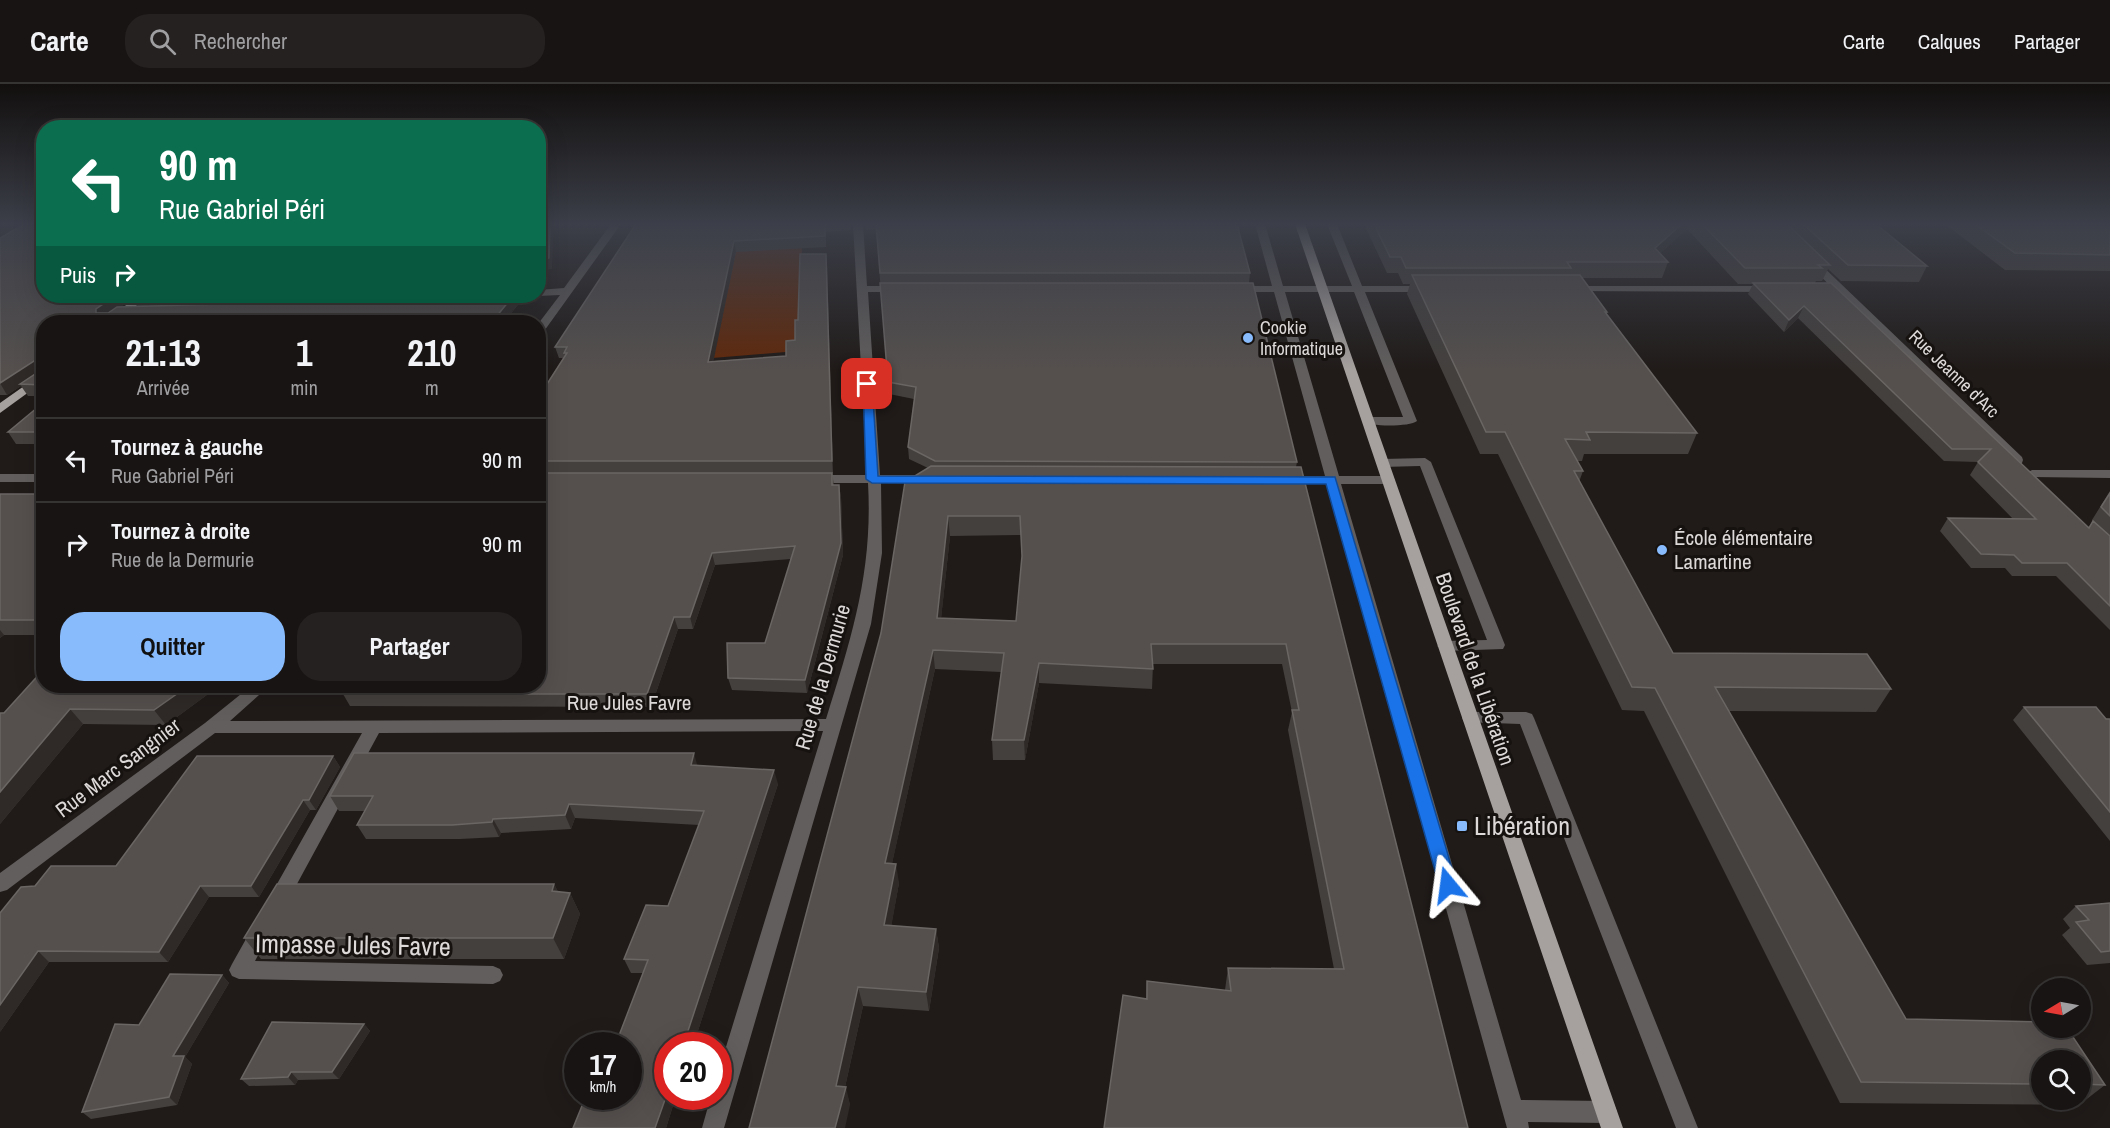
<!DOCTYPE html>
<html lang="fr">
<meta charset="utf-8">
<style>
body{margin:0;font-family:"Archivo Narrow",sans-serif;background:#252121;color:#f1f3f6;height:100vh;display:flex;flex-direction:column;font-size:22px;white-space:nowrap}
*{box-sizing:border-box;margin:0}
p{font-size:20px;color:#9f9ea0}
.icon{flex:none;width:33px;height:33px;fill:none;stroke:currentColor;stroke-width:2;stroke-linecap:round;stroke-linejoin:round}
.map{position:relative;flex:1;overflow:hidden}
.panel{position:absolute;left:36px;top:231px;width:510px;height:378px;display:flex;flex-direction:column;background:#181413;border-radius:24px;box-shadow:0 6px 24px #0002,0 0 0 2px #363333}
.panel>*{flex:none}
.top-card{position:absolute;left:36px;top:36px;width:510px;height:183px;border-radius:24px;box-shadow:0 6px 24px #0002,0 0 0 2px #363333;background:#0b6e4f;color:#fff;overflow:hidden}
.needle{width:39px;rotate:260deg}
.tools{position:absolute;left:2031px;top:894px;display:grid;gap:12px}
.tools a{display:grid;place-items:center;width:60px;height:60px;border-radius:50%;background:#181413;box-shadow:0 6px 24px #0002,0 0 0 2px #363333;font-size:30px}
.speed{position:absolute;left:564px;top:948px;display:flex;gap:12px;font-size:30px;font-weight:700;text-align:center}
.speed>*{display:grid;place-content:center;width:78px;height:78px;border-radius:50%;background:#181413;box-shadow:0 6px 24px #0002,0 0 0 2px #363333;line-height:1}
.speed small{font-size:15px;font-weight:400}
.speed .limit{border:9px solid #d22;background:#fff;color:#111}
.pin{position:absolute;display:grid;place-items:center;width:51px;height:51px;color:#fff;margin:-26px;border-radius:12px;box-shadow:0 3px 9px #0006}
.me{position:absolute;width:66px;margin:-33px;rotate:344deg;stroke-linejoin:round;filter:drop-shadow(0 0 4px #0008)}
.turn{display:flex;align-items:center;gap:21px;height:126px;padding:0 24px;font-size:27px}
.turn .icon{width:78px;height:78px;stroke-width:2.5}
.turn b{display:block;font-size:42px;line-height:51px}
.then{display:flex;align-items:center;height:57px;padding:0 24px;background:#0003;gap:12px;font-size:22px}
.eta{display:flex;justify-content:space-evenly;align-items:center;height:102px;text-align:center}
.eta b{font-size:36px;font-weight:700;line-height:42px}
.primary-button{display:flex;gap:12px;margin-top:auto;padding:12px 24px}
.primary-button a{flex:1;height:69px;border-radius:24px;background:#88bbfc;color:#111;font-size:24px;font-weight:700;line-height:69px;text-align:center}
.primary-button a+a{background:#252121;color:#f1f3f6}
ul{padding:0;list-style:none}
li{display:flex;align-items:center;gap:18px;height:84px;padding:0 24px;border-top:2px solid #363333}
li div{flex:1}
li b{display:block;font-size:22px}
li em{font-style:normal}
header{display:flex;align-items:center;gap:36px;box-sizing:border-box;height:84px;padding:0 30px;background:#181413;border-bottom:2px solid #363333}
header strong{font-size:28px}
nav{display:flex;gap:33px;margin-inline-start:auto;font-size:21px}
.search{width:420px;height:54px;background:#252121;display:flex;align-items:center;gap:15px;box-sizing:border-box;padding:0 21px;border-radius:24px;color:#9f9ea0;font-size:22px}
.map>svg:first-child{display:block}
.green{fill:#60290c}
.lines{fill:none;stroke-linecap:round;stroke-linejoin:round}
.minor{fill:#615e5d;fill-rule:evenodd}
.major{fill:#a6a19f;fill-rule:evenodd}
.wall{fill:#44403e;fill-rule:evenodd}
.shaded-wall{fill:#2f2a28}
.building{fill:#55504e;stroke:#6a6664;stroke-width:1.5;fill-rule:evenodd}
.route{fill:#1a73e8;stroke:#114b97;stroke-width:1.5}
.poi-dot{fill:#88bbfc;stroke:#161210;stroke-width:2}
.labels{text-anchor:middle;stroke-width:6;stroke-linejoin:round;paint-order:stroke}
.far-poi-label{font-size:18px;fill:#dcd9d8;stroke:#161210;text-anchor:start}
.far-street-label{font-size:18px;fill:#dcd9d8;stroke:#161210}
.poi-label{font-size:21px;fill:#dcd9d8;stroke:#161210;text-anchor:start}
.street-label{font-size:21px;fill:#dcd9d8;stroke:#161210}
.near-poi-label{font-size:26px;fill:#dcd9d8;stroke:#161210;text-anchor:start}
.near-street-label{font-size:26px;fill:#dcd9d8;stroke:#161210}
</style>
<header>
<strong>Carte</strong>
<div class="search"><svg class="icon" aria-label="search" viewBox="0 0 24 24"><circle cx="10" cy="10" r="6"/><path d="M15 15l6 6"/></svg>Rechercher</div>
<nav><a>Carte</a><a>Calques</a><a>Partager</a></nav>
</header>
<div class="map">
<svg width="2110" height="1044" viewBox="0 0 2110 1044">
<rect width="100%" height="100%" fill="#201b19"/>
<path class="green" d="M 802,164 L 797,267 L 700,275 L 671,169 Z"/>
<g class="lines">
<path class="minor" d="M 611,140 L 621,140 L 542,250 L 538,251 L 538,240 L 560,211 L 538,212 L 535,212 L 538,212 L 538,206 L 564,204 Z
M 853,140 L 863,140 L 867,202 L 901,202 L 906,205 L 901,208 L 868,208 L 880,391 L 929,391 L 936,395 L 929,399 L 881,399 L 882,469 L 871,540 L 724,1044 L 702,1044 L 711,1012 L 718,1012 L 718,989 L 823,647 L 379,649 L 285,822 L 278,824 L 271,822 L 268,816 L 362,649 L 215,649 L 7,806 L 0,808 L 0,789 L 205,639 L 251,602 L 269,602 L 230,637 L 826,635 C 852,552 873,487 868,399 L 812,399 L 805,395 L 812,391 L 867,391 Z
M 1255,140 L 1265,140 L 1283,202 L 1352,202 L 1327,140 L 1337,140 L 1362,202 L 1429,202 L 1434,205 L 1429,208 L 1365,208 L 1417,337 C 1410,343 1369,343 1362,337 L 1368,333 L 1403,333 L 1354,208 L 1285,208 L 1339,392 L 1388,392 L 1395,396 L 1388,400 L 1341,400 L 1521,1016 L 1606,1017 L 1614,1020 L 1617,1028 L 1614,1036 L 1606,1039 L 1528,1038 L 1529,1044 L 1507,1044 L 1328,400 L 1283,400 L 1276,396 L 1283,392 L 1325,392 L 1274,208 L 1234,208 L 1229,205 L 1234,202 L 1272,202 Z
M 1808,176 L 1816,176 L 2022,373 L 2023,376 L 2022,379 L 2012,379 L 1808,180 Z
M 1570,202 L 1771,202 L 1776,205 L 1771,208 L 1566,207 L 1565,205 Z
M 1425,374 L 1431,378 L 1505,561 L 1503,565 L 1445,567 L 1437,562 L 1445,557 L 1487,556 L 1420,382 L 1382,383 L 1376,379 L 1382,375 Z
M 2032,386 L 2110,386 L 2110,394 L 2027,393 L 2025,390 Z
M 0,390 L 44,390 L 44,398 L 0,398 Z
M 1470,628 L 1526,628 L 1532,630 L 1534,634 L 1698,1044 L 1676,1044 L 1520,640 L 1464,638 L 1462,634 L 1464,630 Z
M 262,836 L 269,839 L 272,845 L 255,877 L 493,882 L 500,885 L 503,891 L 500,897 L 493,900 L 239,895 L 232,892 L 229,886 L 232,880 L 255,839 Z"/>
<path class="major" d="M 1295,140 L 1305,140 L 1623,1044 L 1601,1044 Z
M 138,212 L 149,212 L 115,238 L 104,238 Z
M 44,288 L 44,297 L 0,329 L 0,319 Z"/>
</g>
<path class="wall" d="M 636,140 L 851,140 L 851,146 L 826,148 L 826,163 L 736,168 L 713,277 L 786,272 L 795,256 L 798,236 L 826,170 L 827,181 L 833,389 L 538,389 L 538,314 L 563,274 L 559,274 L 555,263 Z
M 864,140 L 1237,140 L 1250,189 L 1249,199 L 1297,378 L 1296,383 L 1468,1044 L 1146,914 L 1147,897 L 1225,906 L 1228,884 L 1334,885 L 1288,646 L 1292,628 L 1282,580 L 1153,580 L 1152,605 L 1039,599 L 1025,676 L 993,676 L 992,656 L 1001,588 L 935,585 L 892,779 L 899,799 L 891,842 L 936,845 L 939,864 L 929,927 L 863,922 L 845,1003 L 850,1021 L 749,1044 L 928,384 L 909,375 L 908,363 L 914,315 L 889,310 L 876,145 L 866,146 ZM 1021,451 L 1022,473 L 1016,537 L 941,534 L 950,452 Z
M 1364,140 L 1876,140 L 1927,182 L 1919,198 L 1841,197 L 1828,185 L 1822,197 L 1816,197 L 1815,199 L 1831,199 L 2088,443 L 2093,438 L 2092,436 L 2110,407 L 2110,546 L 2056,492 L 2012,492 L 2005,484 L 1971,484 L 1940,447 L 1948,434 L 2013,435 L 1970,391 L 1978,378 L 1944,377 L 1798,234 L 1784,248 L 1748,210 L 1753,200 L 1738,200 L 1687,145 L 1660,169 L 1668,178 L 1662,194 L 1582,194 L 1607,228 L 1607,230 L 1697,349 L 1688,370 L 1584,370 L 1582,377 L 1577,377 L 1583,387 L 1579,398 L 1673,569 L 1867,570 L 1891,605 L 1876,628 L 1729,627 L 1906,935 L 2042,938 L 2042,944 L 2067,944 L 2105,1001 L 2079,1021 L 1840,1019 L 1644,627 L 1622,626 L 1498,370 L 1480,370 L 1407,210 L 1410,200 L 1403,200 L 1398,189 L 1387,189 ZM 2042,976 L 2080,976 L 2080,1016 L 2042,1016 Z
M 1945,140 L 2110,140 L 2110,187 L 2005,186 Z
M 0,154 L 44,212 L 525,212 L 504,238 L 44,238 L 44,312 L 28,312 L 21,302 L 7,311 L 0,311 ZM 133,214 L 138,223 L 120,223 Z
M 44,318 L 44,360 L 16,360 L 8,348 Z
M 538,389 L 832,389 L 834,401 L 839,401 L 841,413 L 843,471 L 807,609 L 732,606 L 728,594 L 765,559 L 791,475 L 715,481 L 693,545 L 678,545 L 651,623 L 350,622 L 343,610 L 538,602 Z
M 0,410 L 44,410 L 44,551 L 4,551 L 0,554 Z
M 219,602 L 166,641 L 83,640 L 0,740 L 0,629 Z
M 2024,623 L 2110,635 L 2110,757 L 2013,636 Z
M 333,672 L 340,683 L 316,726 L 310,726 L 259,813 L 209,813 L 168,878 L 49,878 L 0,948 L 35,802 L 116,782 Z
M 698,682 L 778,700 L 693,962 L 668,962 L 668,1012 L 676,1012 L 666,1044 L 573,1044 L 628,1012 L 643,889 L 631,889 L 624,875 L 668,822 L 699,741 L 575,734 L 571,745 L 501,749 L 499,753 L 460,755 L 366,755 L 357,741 L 365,727 L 339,727 L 330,712 Z
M 554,800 L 558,808 L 570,809 L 580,830 L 564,875 L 261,875 L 244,854 Z
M 2110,819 L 2110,879 L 2087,881 L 2062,851 L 2070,844 L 2063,835 L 2076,822 Z
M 222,891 L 229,899 L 185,973 L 192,980 L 177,1021 L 91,1035 L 82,1028 L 139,941 Z
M 364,940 L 370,947 L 339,995 L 298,996 L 295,1001 L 249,1002 L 241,995 Z"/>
<path class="shaded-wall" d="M 550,140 L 554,140 L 552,185 L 544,186 L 538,193 L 538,178 Z
M 1682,140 L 1689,140 L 1687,145 L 1650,179 L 1655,164 Z
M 734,157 L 736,168 L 711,289 L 708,278 Z
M 826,170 L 827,181 L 833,389 L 832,377 Z
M 115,212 L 136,212 L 132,212 L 133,214 L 103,236 L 96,229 L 96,225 Z
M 513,212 L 525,212 L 504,238 L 492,238 Z
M 1804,222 L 1798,234 L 1784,248 L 1789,236 Z
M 37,275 L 44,285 L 20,300 L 21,302 L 7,311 L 0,299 Z
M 839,401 L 841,413 L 843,471 L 807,609 L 805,596 Z
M 948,432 L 950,452 L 939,554 L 937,534 Z
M 712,469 L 715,481 L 693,545 L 690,533 Z
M 674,533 L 678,545 L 651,623 L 647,610 Z
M 0,546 L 4,551 L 0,554 Z
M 933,566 L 935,585 L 888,798 L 885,779 Z
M 1039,579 L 1039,599 L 1025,676 L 1024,656 Z
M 188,602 L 219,602 L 166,641 L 154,626 Z
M 70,625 L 83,640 L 0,740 L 0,708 Z
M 694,669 L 698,684 L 691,681 Z
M 333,672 L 340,683 L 316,726 L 309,716 Z
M 774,686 L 778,700 L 693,962 L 683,962 Z
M 303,716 L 310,726 L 259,813 L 251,802 Z
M 569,720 L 575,734 L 571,745 L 565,731 Z
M 493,735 L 501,749 L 499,753 L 492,738 Z
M 896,780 L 899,799 L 888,861 L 884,841 Z
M 554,800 L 565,821 L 570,809 L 580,830 L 564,875 L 553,854 L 552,807 Z
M 200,802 L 209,813 L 168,878 L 159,868 Z
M 936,845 L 939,864 L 929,927 L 926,908 Z
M 38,867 L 49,878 L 0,948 L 0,921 Z
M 222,891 L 229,899 L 185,973 L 192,980 L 177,1021 L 169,1013 L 173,972 Z
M 858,903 L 863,922 L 841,1021 L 836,1002 Z
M 364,940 L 370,947 L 339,995 L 332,988 Z
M 291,988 L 298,996 L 295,1001 L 288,993 Z
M 846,1003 L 850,1021 L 845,1044 L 835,1044 Z
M 668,1007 L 668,1012 L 676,1012 L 666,1044 L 655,1044 Z"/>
<path class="building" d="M 24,140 L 44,140 L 44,212 L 115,212 L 96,225 L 96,229 L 108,229 L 117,223 L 322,217 L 417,212 L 513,212 L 492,238 L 44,238 L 44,301 L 20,300 L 38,288 L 37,275 L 0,299 L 0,154 Z
M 538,140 L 550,140 L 549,174 L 541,176 L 538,178 Z
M 636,140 L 825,140 L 825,152 L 734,157 L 708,278 L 786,272 L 786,257 L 795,256 L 795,236 L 798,236 L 800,170 L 826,170 L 832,377 L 538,377 L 538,314 L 567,269 L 564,269 L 567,263 L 555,263 Z
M 876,140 L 1237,140 L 1250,189 L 880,189 Z
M 1374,140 L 1682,140 L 1655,164 L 1668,178 L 1567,178 L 1571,184 L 1406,184 L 1401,173 L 1390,173 Z
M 1702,140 L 1787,140 L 1830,181 L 1818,181 L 1822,184 L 1745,184 Z
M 1803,140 L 1876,140 L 1927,182 L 1848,181 Z
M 1975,140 L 2110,140 L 2110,171 L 2015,169 Z
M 1412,191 L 1580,191 L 1607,228 L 1605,228 L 1697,349 L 1586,348 L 1590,356 L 1565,355 L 1583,387 L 1574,387 L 1673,569 L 1867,570 L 1891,605 L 1715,603 L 1906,935 L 2042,938 L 2042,944 L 2067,944 L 2105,1001 L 2080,1000 L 2080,976 L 2042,976 L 2042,1000 L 1861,998 L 1655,604 L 1632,603 L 1505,348 L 1486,348 Z
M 880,199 L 1253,199 L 1297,378 L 935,377 L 908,363 L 916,303 L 888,298 Z
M 1753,199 L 1831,199 L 2089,444 L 2093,437 L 2110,452 L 2110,522 L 2067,479 L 2022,479 L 2014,471 L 1981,470 L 1948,434 L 2036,435 L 1978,378 L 1991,365 L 1952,365 L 1804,222 L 1789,236 Z
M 44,318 L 44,348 L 8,348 Z
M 931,382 L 1301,383 L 1468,1044 L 1104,1044 L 1123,911 L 1147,915 L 1147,897 L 1231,907 L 1228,884 L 1344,885 L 1292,626 L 1299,626 L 1286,560 L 1151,560 L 1153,585 L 1039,579 L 1024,656 L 992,656 L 1004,569 L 933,566 L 885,779 L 896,780 L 884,841 L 936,845 L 926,908 L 858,903 L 836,1002 L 846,1003 L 835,1044 L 749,1044 L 881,549 L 905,398 ZM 948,432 L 1020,432 L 1022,472 L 1016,537 L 937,534 Z
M 538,389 L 832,389 L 832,401 L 839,401 L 841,459 L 805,596 L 728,594 L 727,559 L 765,559 L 795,462 L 712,469 L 690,533 L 674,533 L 647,610 L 343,610 L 348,602 L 538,602 Z
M 2110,409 L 2110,432 L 2101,423 Z
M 0,410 L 44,410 L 44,536 L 0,536 Z
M 44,585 L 44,602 L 188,602 L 154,626 L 70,625 L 0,708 L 0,629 L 4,629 Z
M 2024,623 L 2096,623 L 2106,635 L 2110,635 L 2110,728 Z
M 354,669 L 694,669 L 691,681 L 774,686 L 683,962 L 668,962 L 668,1007 L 655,1044 L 573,1044 L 586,1012 L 628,1012 L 628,962 L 615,962 L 648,876 L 624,875 L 646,821 L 668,822 L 704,727 L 569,720 L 565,731 L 493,735 L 492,738 L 452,741 L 357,741 L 373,712 L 330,712 Z
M 197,672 L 333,672 L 309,716 L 303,716 L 251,802 L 200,802 L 159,868 L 38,867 L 0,921 L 0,829 L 21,803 L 35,802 L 51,782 L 116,782 Z
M 277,800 L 554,800 L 552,807 L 570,809 L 553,854 L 244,854 Z
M 2110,819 L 2110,867 L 2101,868 L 2076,838 L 2089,836 L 2076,822 Z
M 170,890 L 222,891 L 173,972 L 184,972 L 169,1013 L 82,1028 L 115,940 L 139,941 Z
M 272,938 L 364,940 L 332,988 L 291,988 L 288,993 L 241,995 Z"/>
<linearGradient id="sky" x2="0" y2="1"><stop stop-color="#120f0e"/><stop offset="0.49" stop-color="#3c3f49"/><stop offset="1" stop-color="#3c3f49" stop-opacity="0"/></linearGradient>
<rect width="2110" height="286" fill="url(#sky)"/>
<path class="route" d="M 863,298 L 872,300 L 878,392 L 1335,393 L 1457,801 L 1454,807 L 1448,809 L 1442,807 L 1439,801 L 1326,400 L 872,399 L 866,395 Z"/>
<g class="poi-dot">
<circle cx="1248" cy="254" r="6"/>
<circle cx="1662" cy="466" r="6"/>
<rect x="1456" y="736" width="12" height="12" rx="3"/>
</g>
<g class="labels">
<g class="far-poi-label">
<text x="1260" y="250">Cookie<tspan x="1260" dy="21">Informatique</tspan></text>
</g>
<g class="far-street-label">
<text transform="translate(1954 290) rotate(44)" y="6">Rue Jeanne d'Arc</text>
</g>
<g class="poi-label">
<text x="1674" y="461">École élémentaire<tspan x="1674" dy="24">Lamartine</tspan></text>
</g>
<g class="street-label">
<text transform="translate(1475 585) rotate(71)" y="7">Boulevard de la Libération</text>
<text transform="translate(823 593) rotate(-74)" y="7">Rue de la Dermurie</text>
<text x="629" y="626">Rue Jules Favre</text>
<text transform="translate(118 684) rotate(-37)" y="7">Rue Marc Sangnier</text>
</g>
<g class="near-poi-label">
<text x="1474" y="751">Libération</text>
</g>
<g class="near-street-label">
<text transform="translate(353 861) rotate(1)" y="9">Impasse Jules Favre</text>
</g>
</g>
</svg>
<div class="tools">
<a><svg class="needle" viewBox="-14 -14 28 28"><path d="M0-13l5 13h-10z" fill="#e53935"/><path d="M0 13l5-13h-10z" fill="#9f9ea0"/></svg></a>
<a><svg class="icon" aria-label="search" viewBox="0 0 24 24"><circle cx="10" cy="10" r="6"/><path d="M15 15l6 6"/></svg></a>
</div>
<div class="speed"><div>17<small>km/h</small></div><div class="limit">20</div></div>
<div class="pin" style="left:867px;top:300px;background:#d93025"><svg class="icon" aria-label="arrive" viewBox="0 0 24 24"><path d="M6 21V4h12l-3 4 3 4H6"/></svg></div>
<svg class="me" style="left:1448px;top:801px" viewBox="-20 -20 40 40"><path d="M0-17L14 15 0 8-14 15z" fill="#1a73e8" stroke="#fff" stroke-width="4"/></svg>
<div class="top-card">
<div class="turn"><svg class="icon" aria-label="left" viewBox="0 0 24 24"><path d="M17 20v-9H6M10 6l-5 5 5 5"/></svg><div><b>90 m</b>Rue Gabriel Péri</div></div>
<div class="then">Puis<svg class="icon" aria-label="right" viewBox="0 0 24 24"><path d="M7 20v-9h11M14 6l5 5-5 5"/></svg></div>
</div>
<section class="panel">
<div class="eta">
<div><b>21:13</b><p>Arrivée</p></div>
<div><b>1</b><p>min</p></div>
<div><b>210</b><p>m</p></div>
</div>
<ul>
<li><svg class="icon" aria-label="left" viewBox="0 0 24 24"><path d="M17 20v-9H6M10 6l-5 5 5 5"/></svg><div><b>Tournez à gauche</b><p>Rue Gabriel Péri</p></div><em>90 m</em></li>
<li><svg class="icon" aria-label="right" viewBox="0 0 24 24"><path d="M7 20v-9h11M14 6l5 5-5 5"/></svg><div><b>Tournez à droite</b><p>Rue de la Dermurie</p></div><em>90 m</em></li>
</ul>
<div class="primary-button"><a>Quitter</a><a>Partager</a></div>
</section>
</div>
